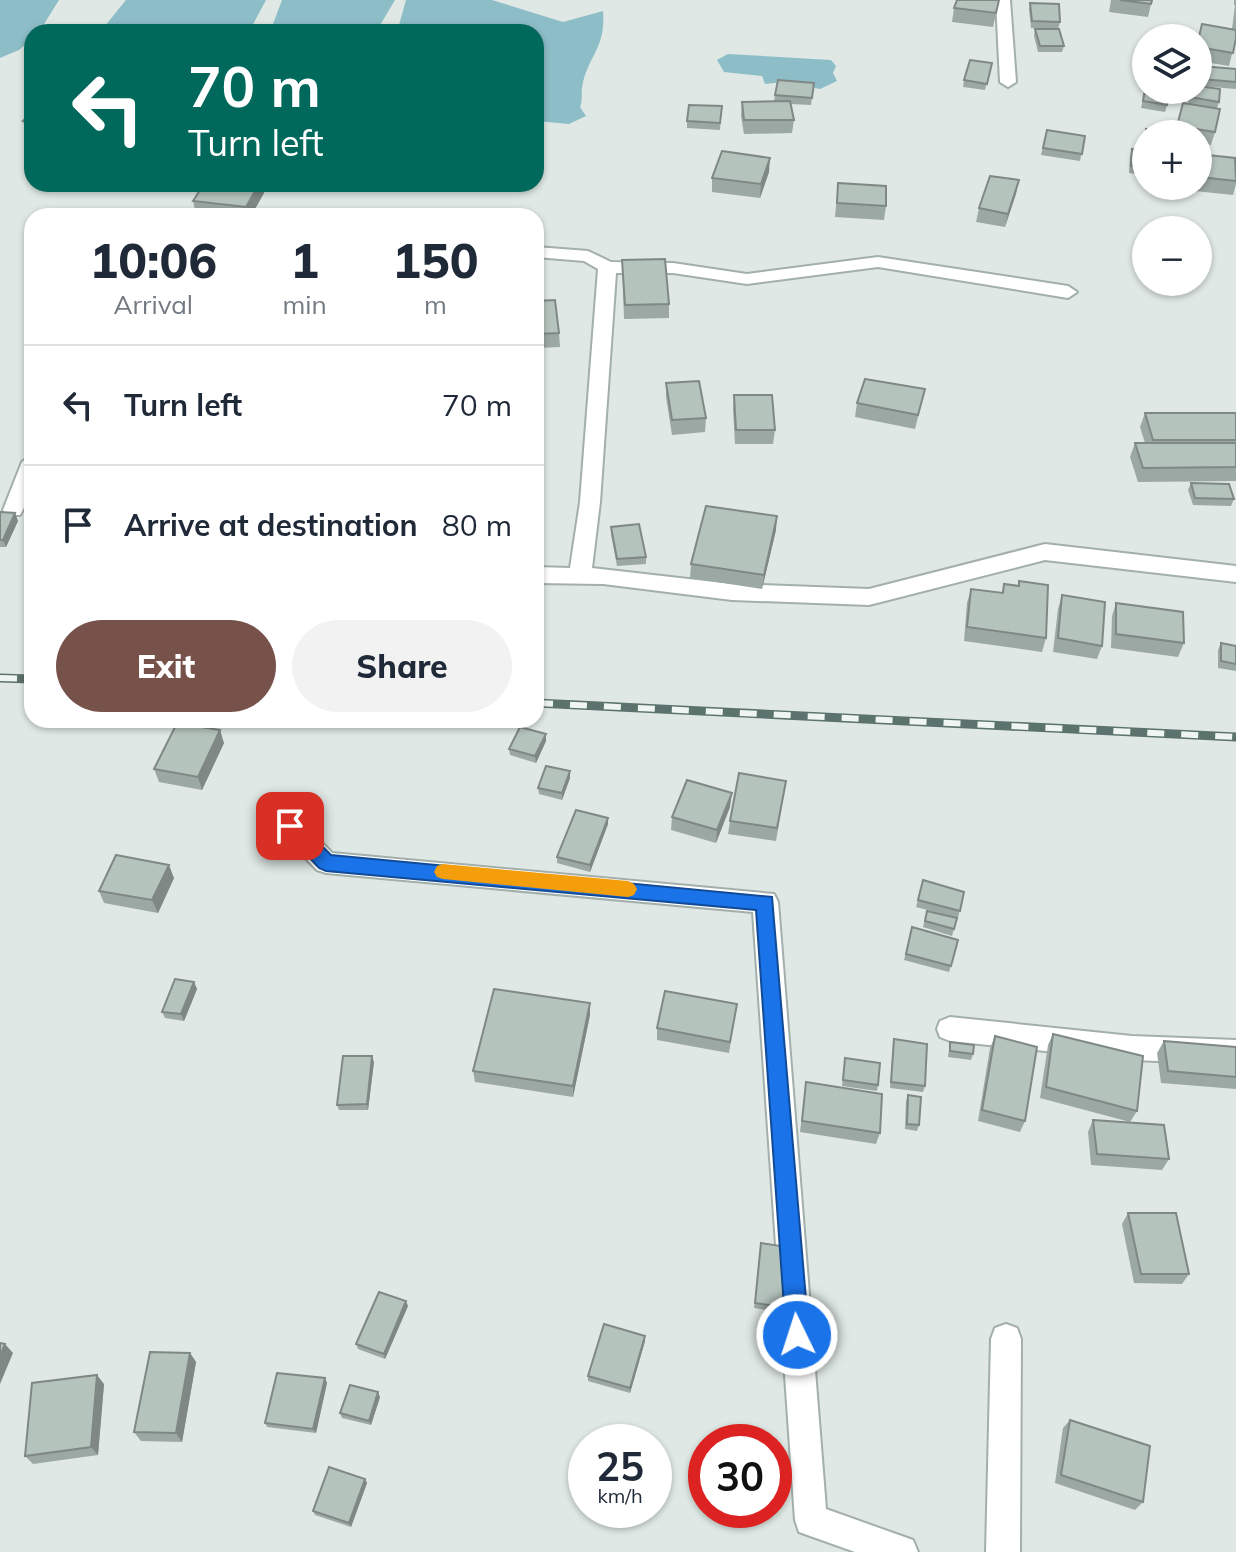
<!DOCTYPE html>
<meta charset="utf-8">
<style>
body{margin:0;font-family:Mulish,sans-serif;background:#f2f2f3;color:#1f2937;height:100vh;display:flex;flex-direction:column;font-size:30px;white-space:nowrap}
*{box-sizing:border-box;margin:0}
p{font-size:26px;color:#747a83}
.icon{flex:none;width:44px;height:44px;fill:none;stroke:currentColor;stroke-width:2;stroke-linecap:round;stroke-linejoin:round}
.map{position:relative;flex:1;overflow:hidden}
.side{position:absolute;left:24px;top:208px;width:520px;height:520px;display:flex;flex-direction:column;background:#fff;border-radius:24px;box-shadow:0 2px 6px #0004}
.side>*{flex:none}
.top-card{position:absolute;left:24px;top:24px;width:520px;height:168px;border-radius:24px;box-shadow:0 2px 6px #0004;background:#00695c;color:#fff;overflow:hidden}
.buttons{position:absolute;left:1132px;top:24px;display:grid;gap:16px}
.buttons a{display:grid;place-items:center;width:80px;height:80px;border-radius:50%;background:#fff;box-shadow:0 2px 6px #0004;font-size:40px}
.speed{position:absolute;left:568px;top:1424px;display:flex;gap:16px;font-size:40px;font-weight:700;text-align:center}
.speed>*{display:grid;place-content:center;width:104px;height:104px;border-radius:50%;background:#fff;box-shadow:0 2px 6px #0004;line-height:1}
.speed small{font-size:20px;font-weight:400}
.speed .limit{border:12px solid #d22;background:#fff;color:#111}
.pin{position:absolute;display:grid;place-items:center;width:68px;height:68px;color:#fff;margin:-34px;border-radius:16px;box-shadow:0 4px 12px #0006}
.me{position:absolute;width:88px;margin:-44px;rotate:356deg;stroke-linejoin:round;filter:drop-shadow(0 0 6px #0008)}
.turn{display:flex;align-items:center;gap:28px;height:168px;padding:0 32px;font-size:36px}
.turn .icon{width:104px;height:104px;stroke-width:2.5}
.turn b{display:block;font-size:56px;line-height:68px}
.eta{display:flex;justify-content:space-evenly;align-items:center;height:136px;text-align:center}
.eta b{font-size:48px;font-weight:800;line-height:56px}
.primary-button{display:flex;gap:16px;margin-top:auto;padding:16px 32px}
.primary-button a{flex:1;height:92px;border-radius:48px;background:#77524b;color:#fff;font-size:32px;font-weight:800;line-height:92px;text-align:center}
.primary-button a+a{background:#f2f2f3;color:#1f2937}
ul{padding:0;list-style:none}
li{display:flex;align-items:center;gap:24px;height:120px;padding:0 32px;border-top:2px solid #e0e1e3}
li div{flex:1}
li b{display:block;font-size:30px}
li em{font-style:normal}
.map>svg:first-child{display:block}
.water{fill:#8dbec8}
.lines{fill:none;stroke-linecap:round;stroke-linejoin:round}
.minor-casing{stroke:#a3afab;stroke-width:4}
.minor{fill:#fff;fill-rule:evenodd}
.rail-casing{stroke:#5c726d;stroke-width:9}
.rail{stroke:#eff6f2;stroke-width:6;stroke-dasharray:17;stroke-linecap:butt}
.wall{fill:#9ca8a3}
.shaded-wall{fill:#7f8884}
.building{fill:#b5c3bd;stroke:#7f8884;stroke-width:2}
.route{fill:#1a73e8;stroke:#114b97;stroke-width:2}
.slow{fill:#f59e0b}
</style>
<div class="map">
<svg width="1236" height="1552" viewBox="0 0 1236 1552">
<rect width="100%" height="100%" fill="#dfe8e4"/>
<path class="water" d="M 0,0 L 59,0 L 39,32 L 32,32 L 32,39 L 19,50 L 0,58 Z
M 126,0 L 266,0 L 249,32 L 100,32 Z
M 282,0 L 395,0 L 376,32 L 270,32 Z
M 406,0 L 492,0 L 563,22 L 603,11 C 606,50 587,56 582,88 C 581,95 583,99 580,107 L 586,116 L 569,124 L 536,121 L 536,32 L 397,32 Z
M 728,54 L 831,60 L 836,66 L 833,73 L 837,81 L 820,89 L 783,82 L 765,84 L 762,76 L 724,72 L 717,60 Z"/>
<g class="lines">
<g class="minor-casing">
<path id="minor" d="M 996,0 L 1010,0 L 1016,82 L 1008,87 L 1000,82 Z
M 536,247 L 588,251 L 611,262 L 673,263 L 747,274 L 878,257 L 1068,286 L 1077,292 L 1068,298 L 878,267 L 747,284 L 673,273 L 616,273 L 600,502 L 592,568 L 732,584 L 869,589 L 1045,544 L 1236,566 L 1236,582 L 1045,560 L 869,605 L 732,600 L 603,584 L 536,583 L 536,567 L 570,568 L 580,502 L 598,269 L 584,261 L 536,257 Z
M 32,455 C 32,478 32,495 20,515 L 6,515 L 3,510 L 22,462 Z
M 290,816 L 299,819 L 332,853 L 774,894 L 778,902 L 826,1509 L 913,1540 L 918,1552 L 855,1552 L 799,1532 L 795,1520 L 753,912 L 326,873 L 317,870 L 281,833 L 278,826 L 281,819 Z
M 950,1017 L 1132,1036 L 1236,1040 L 1236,1064 L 1132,1060 L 950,1041 L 940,1037 L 937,1029 L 940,1021 Z
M 1006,1324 L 1017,1328 L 1021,1339 L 1020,1552 L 986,1552 L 991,1339 L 995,1328 Z"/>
</g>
<use href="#minor" class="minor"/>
<g class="rail-casing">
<path id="rail" d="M 0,678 L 32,679
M 536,703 L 1236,737"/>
</g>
<use href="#rail" class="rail"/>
</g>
<path class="wall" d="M 999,0 L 993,27 L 952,22 L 954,8 Z
M 1111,0 L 1152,0 L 1148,17 L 1109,12 Z
M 1234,0 L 1236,0 L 1236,38 L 1229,66 L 1198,61 L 1198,38 L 1202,24 L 1232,29 L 1235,5 L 1234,5 Z
M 1030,3 L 1060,22 L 1058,29 L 1031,28 L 1029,9 Z
M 1035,29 L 1064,46 L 1062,52 L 1038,52 L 1034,36 Z
M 992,63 L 985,90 L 963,87 L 964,80 Z
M 1201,66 L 1236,69 L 1236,89 L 1200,86 L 1199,73 Z
M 814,83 L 811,105 L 791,104 L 794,120 L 792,133 L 744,134 L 741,116 L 742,102 L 774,102 L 775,95 Z
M 1145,89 L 1167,105 L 1165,112 L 1141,108 Z
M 1190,90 L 1198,90 L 1219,102 L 1217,108 L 1215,132 L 1211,145 L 1198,143 L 1198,134 L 1175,134 L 1183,103 L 1188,104 Z
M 722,106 L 720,130 L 687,128 L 687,121 Z
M 32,112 L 32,129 L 25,128 L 23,121 Z
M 1146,129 L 1146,149 L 1144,148 L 1144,136 Z
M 1047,130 L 1085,136 L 1080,161 L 1041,155 Z
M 1132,149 L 1146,151 L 1146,175 L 1129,173 L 1130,156 Z
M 1198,154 L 1236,166 L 1236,184 L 1233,195 L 1195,191 L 1195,186 L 1198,186 Z
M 769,172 L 760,198 L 712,192 L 712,178 Z
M 1019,180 L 1005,227 L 976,222 L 979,208 Z
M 838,183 L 886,206 L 884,220 L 835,217 Z
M 264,193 L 251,216 L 196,215 L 193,201 Z
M 622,260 L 669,304 L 669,318 L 624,319 Z
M 536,301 L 559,333 L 560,347 L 536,348 Z
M 666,383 L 706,418 L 705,432 L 672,435 L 666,397 Z
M 925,389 L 915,429 L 855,417 L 857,403 Z
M 734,395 L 775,430 L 773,444 L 735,444 L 733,409 Z
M 1145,413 L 1236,413 L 1236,481 L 1138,482 L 1130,457 L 1135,443 L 1145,443 L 1140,427 Z
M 1191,483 L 1234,499 L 1231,506 L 1193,505 L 1188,490 Z
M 0,512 L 15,513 L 18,521 L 6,547 L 0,547 Z
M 611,527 L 646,557 L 646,564 L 617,566 L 611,534 Z
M 776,530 L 762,589 L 690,578 L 691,564 Z
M 1004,584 L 1046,638 L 1042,652 L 964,641 L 967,603 L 971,589 L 1002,593 Z
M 1062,595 L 1102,646 L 1097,659 L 1053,652 L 1058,609 Z
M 1116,603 L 1184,643 L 1178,657 L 1111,648 L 1112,616 Z
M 1221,643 L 1236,646 L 1236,671 L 1218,668 L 1218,650 Z
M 546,734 L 546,741 L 536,763 L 510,755 L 509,749 Z
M 224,743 L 202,790 L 159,782 L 154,769 Z
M 570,771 L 570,778 L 562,800 L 539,794 L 538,788 Z
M 784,794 L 776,841 L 728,834 L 730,821 Z
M 730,807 L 716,843 L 671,830 L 672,817 Z
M 608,818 L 608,824 L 590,872 L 557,863 L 557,857 Z
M 174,878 L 158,913 L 104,903 L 99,891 Z
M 923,880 L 964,892 L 958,918 L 916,907 Z
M 927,911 L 957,918 L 952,936 L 923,927 Z
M 912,927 L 958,940 L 949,972 L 904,960 Z
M 194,982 L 197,989 L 184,1021 L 165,1018 L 162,1012 Z
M 590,1003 L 590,1015 L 573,1097 L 475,1082 L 473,1071 Z
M 737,1004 L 729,1053 L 657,1040 L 657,1028 Z
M 1053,1034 L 1137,1111 L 1130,1122 L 1040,1098 L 1048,1045 Z
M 995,1036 L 1025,1121 L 1020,1132 L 978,1121 L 990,1048 Z
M 894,1039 L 925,1086 L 923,1092 L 890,1088 L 893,1045 Z
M 1164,1041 L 1236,1047 L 1236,1089 L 1161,1083 L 1157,1053 Z
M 950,1042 L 973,1054 L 971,1060 L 948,1057 Z
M 845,1058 L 878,1085 L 877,1091 L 842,1086 Z
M 374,1062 L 368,1110 L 339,1110 L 337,1105 Z
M 806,1082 L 880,1133 L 876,1144 L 800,1132 Z
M 908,1095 L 919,1125 L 917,1131 L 905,1129 L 906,1101 Z
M 1093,1120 L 1169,1159 L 1162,1170 L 1091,1165 L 1088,1132 Z
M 1128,1213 L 1189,1274 L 1182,1284 L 1134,1283 L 1122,1224 Z
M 761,1243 L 782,1307 L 781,1312 L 754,1308 Z
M 408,1306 L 385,1359 L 358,1349 L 356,1344 Z
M 645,1336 L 645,1341 L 630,1393 L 588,1381 L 588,1376 Z
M 190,1353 L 196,1362 L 182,1442 L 141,1441 L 134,1432 Z
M 325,1378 L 327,1383 L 316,1433 L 267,1427 L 265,1423 Z
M 104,1384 L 98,1455 L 33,1464 L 25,1456 Z
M 380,1397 L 371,1425 L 342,1418 L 340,1413 Z
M 1070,1420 L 1143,1502 L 1135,1510 L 1055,1483 L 1063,1428 Z
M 365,1479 L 367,1483 L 351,1527 L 315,1515 L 313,1511 Z"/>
<path class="shaded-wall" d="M 770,158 L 769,172 L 760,198 L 761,184 Z
M 1019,180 L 1016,194 L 1005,227 L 1008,214 Z
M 259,184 L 263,184 L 264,193 L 251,216 L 248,216 L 246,207 Z
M 15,513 L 18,521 L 6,547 L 3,540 Z
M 777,516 L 776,530 L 762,589 L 764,575 Z
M 220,730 L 224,743 L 202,790 L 198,777 Z
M 546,734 L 546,741 L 536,763 L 535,756 Z
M 570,771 L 570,778 L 562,800 L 562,793 Z
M 732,793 L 730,807 L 716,843 L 717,830 Z
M 608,818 L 608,824 L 590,872 L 590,865 Z
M 169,865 L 174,878 L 158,913 L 152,900 Z
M 194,982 L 197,989 L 184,1021 L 181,1014 Z
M 590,1003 L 590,1015 L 573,1097 L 573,1086 Z
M 372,1056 L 374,1062 L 368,1110 L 367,1104 Z
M 406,1301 L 408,1306 L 385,1359 L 384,1354 Z
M 645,1336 L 645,1341 L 630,1393 L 630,1388 Z
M 5,1344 L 13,1353 L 0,1384 L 0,1356 Z
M 190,1353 L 196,1362 L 182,1442 L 176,1433 Z
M 97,1375 L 104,1384 L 98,1455 L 91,1447 Z
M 325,1378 L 327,1383 L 316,1433 L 313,1429 Z
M 378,1392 L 380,1397 L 371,1425 L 369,1421 Z
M 365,1479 L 367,1483 L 351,1527 L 349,1523 Z"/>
<path class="building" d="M 957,0 L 999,0 L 996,13 L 954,8 Z
M 1120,0 L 1152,0 L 1151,4 Z
M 1030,3 L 1059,4 L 1060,22 L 1032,21 Z
M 1202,24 L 1236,30 L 1236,38 L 1233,53 L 1198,47 L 1198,41 Z
M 1035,29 L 1059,29 L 1064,46 L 1040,46 Z
M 1160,32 L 1186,35 L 1186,38 L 1160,38 Z
M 970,60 L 992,63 L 987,84 L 964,80 Z
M 1201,66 L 1236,69 L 1236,82 L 1202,79 Z
M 778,80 L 814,83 L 812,98 L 775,95 Z
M 1198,86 L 1220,89 L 1219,102 L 1190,97 L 1191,90 L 1198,90 Z
M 1145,89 L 1146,90 L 1169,92 L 1167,105 L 1143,101 Z
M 790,101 L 794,120 L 744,120 L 742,102 Z
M 1183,103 L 1220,109 L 1215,132 L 1177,126 Z
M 689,105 L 722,106 L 720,123 L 687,121 Z
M 32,112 L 32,123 L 23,121 Z
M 1146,129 L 1166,131 L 1166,134 L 1146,134 Z
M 1047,130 L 1085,136 L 1082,154 L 1043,148 Z
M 1132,149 L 1146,151 L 1146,168 L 1131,166 Z
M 722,151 L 770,158 L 761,184 L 712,178 Z
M 1198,154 L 1235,158 L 1236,181 L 1200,177 Z
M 990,176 L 1019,180 L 1008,214 L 979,208 Z
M 838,183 L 886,186 L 886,206 L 837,203 Z
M 204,184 L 259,184 L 246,207 L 193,201 Z
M 665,259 L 669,304 L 625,305 L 622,260 Z
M 555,300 L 559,333 L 536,334 L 536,301 Z
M 865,379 L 925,389 L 918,415 L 857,403 Z
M 699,381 L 706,418 L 672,420 L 666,383 Z
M 734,395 L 772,395 L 775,430 L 736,430 Z
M 1145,413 L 1236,413 L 1236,440 L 1153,440 Z
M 1135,443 L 1236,443 L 1236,467 L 1143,468 Z
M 1191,483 L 1229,484 L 1234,499 L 1195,498 Z
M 706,506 L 777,516 L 764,575 L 691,564 Z
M 0,512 L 15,513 L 3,540 L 0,540 Z
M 639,524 L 646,557 L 617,559 L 611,527 Z
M 1019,581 L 1048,585 L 1046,638 L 967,627 L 971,589 L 1003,593 L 1004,584 L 1019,586 Z
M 1062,595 L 1105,602 L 1102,646 L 1058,638 Z
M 1116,603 L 1183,612 L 1184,643 L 1116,634 Z
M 1221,643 L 1236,646 L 1236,664 L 1221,661 Z
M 177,723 L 220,730 L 198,777 L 154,769 Z
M 520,727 L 546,734 L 535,756 L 509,749 Z
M 546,766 L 570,771 L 562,793 L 538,788 Z
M 739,773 L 786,781 L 777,828 L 730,821 Z
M 687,780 L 732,793 L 717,830 L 672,817 Z
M 576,810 L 608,818 L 590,865 L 557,857 Z
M 116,855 L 169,865 L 152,900 L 99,891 Z
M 923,880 L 964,892 L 960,911 L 918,900 Z
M 927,911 L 957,918 L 954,929 L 925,921 Z
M 912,927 L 958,940 L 951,966 L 906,954 Z
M 175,979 L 194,982 L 181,1014 L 162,1012 Z
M 494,989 L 590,1003 L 573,1086 L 473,1071 Z
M 665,991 L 737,1004 L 730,1042 L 657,1028 Z
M 1053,1034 L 1143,1056 L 1137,1111 L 1046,1087 Z
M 995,1036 L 1037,1047 L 1025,1121 L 982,1110 Z
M 894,1039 L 927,1044 L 925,1086 L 891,1082 Z
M 1164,1041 L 1236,1047 L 1236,1077 L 1168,1071 Z
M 950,1042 L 974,1045 L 973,1054 L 950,1051 Z
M 343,1056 L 372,1056 L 367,1104 L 337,1105 Z
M 845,1058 L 880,1063 L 878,1085 L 843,1080 Z
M 806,1082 L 882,1094 L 880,1133 L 802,1121 Z
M 908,1095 L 921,1097 L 919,1125 L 907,1124 Z
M 1093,1120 L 1164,1125 L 1169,1159 L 1097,1154 Z
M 1128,1213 L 1176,1213 L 1189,1274 L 1141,1274 Z
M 761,1243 L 788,1247 L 782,1307 L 755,1303 Z
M 379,1292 L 406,1301 L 384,1354 L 356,1344 Z
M 604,1324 L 645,1336 L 630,1388 L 588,1376 Z
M 0,1343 L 5,1344 L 0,1356 Z
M 150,1352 L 190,1353 L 176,1433 L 134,1432 Z
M 277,1373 L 325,1378 L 313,1429 L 265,1423 Z
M 97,1375 L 91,1447 L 25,1456 L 32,1383 Z
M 350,1385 L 378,1392 L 369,1421 L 340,1413 Z
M 1070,1420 L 1150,1446 L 1143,1502 L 1061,1475 Z
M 329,1467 L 365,1479 L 349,1523 L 313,1511 Z"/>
<path class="route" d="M 290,818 L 297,821 L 331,855 L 772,897 L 809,1335 L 806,1343 L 797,1346 L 789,1343 L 786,1335 L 756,910 L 326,871 L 319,868 L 284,831 L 281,826 L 284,821 Z"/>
<path class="slow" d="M 443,864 L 628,881 L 634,884 L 637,889 L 634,895 L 628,897 L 443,879 L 437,877 L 434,872 L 437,866 Z"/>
</svg>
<div class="buttons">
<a><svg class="icon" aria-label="layers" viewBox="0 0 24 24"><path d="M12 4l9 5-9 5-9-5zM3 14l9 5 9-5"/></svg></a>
<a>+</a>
<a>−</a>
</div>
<div class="speed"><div>25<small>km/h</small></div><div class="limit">30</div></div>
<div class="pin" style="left:290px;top:826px;background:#d93025"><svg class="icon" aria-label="arrive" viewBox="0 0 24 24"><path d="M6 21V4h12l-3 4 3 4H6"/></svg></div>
<svg class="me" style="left:797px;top:1335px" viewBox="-20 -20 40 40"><circle r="17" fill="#1a73e8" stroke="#fff" stroke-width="3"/><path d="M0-11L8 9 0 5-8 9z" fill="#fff"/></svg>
<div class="top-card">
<div class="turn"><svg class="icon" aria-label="left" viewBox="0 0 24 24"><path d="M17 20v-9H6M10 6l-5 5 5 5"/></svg><div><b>70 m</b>Turn left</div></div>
</div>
<section class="side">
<div class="eta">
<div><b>10:06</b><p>Arrival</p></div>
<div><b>1</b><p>min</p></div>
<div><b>150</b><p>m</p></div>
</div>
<ul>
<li><svg class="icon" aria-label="left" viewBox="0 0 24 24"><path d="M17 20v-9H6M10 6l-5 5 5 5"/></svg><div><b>Turn left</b></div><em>70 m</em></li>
<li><svg class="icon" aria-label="arrive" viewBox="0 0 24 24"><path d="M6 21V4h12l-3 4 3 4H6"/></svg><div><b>Arrive at destination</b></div><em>80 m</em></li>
</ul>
<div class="primary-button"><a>Exit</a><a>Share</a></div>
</section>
</div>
